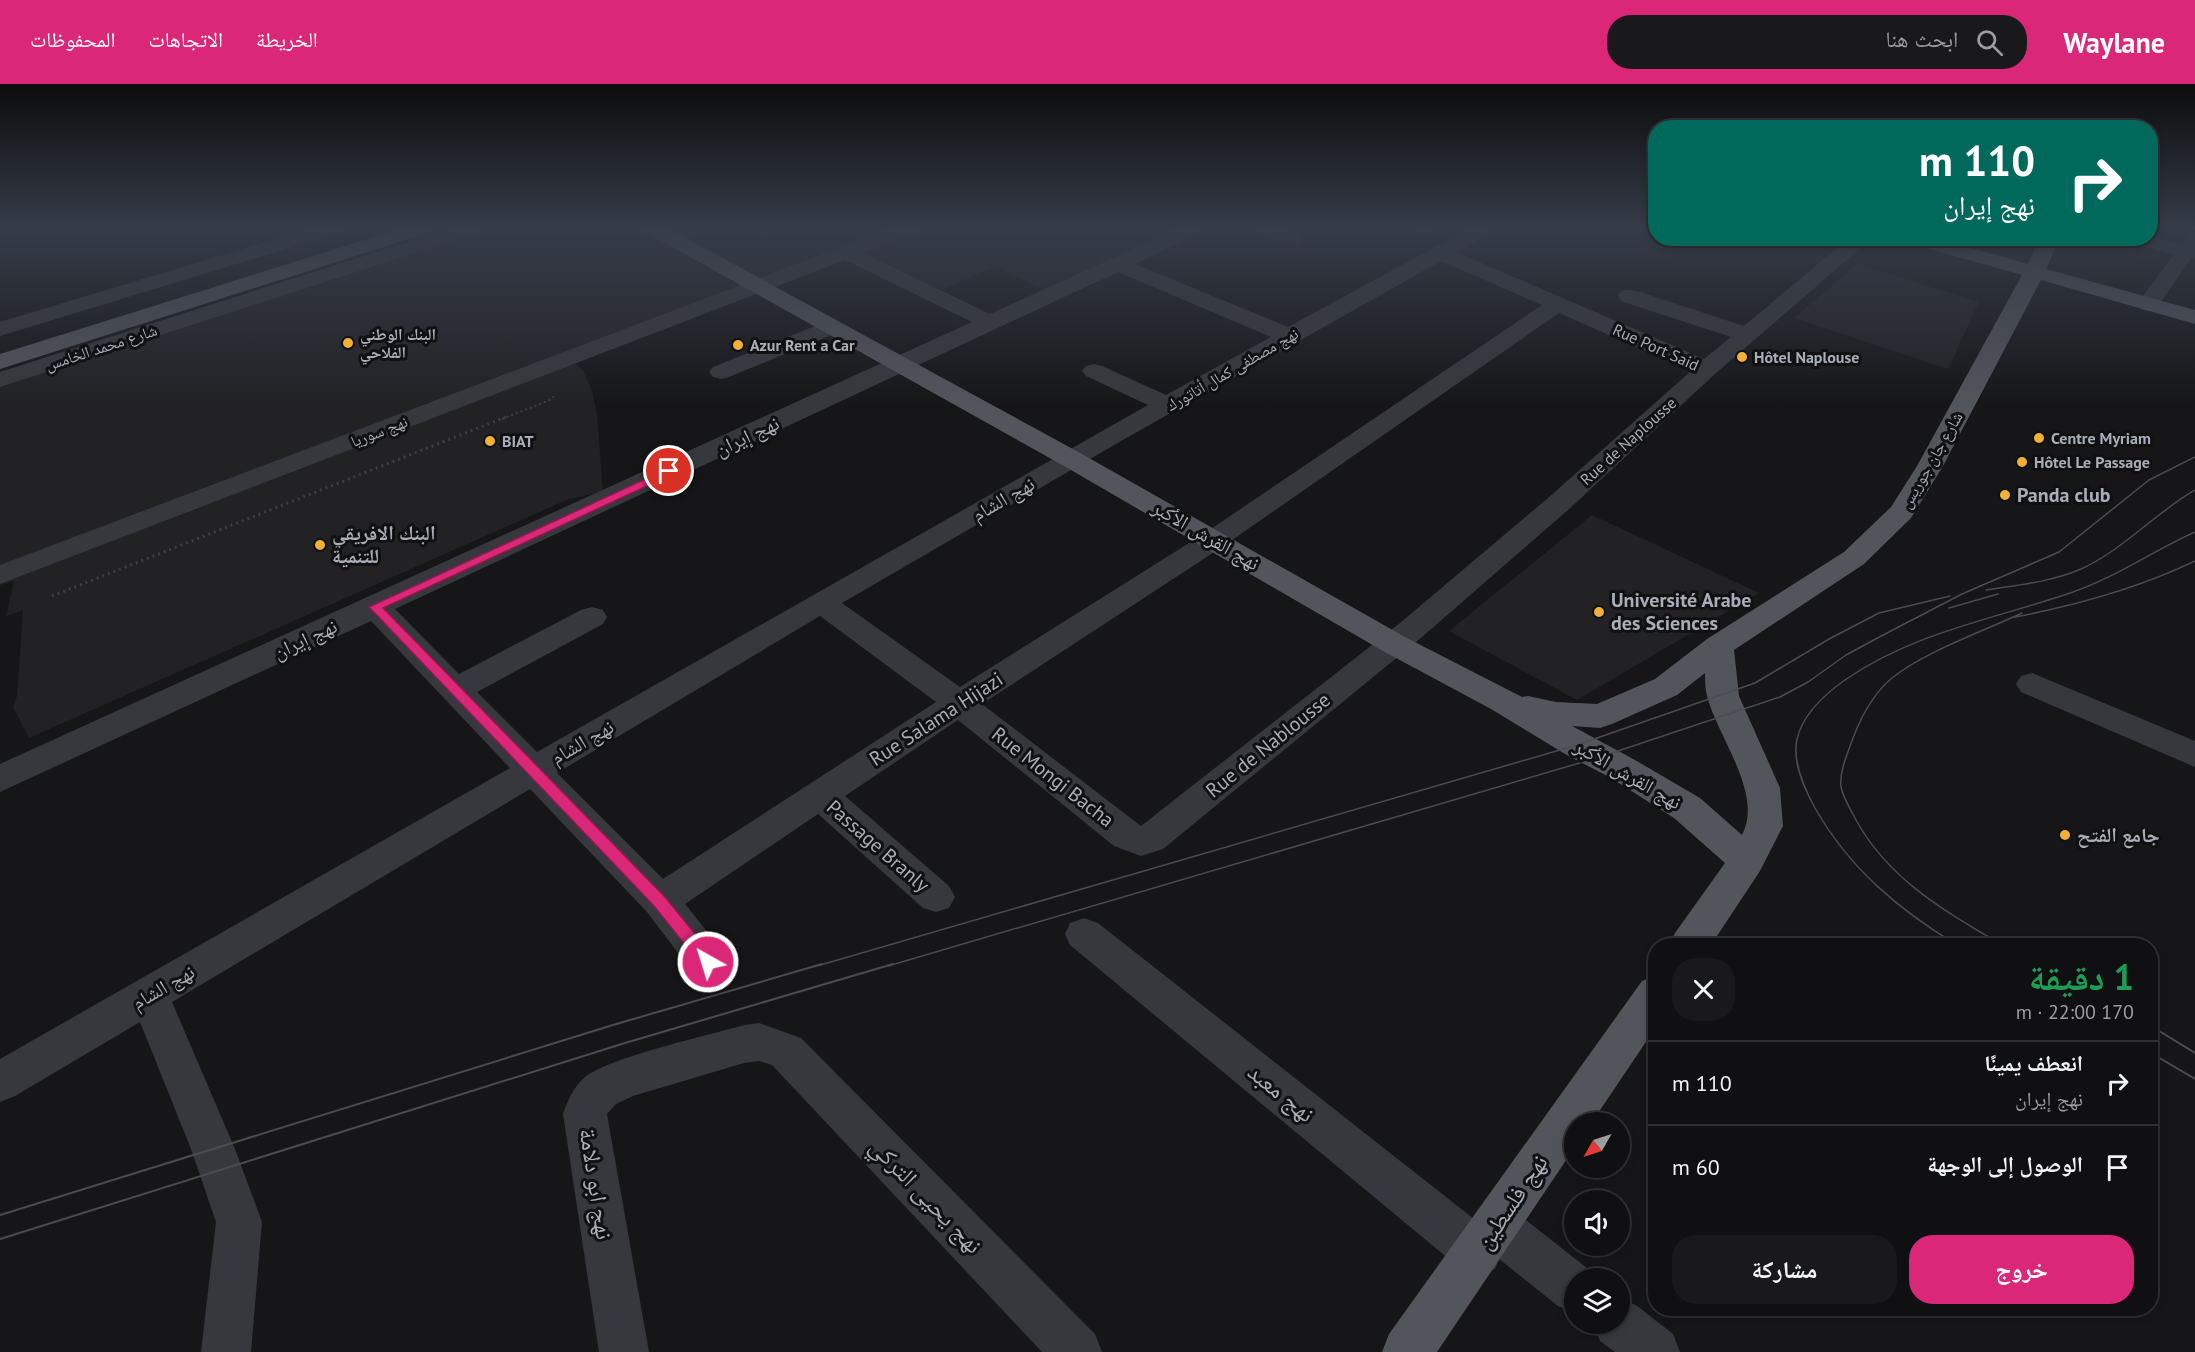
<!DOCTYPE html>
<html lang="ar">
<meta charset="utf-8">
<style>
body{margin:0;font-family:"PT Sans","Noto Naskh Arabic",sans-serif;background:#19191b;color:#f1f3f6;direction:rtl;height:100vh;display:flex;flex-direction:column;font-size:22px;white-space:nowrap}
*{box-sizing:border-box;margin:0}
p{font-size:20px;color:#9c9d9f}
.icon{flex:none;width:33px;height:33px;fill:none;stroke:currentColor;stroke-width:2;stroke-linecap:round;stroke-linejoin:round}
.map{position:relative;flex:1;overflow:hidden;direction:ltr}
.side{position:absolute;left:1648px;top:854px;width:510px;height:378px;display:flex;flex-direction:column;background:#101012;border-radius:24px;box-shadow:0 3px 9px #0003,0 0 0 2px #303032;direction:rtl}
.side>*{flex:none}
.guide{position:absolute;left:1648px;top:36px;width:510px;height:126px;border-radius:24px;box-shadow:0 3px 9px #0003,0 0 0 2px #303032;direction:rtl;background:#00695c;color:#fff;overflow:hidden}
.needle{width:39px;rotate:231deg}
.controls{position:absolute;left:1564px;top:1028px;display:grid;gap:12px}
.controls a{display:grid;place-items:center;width:66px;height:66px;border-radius:50%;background:#101012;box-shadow:0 3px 9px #0003,0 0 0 2px #303032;font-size:30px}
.pin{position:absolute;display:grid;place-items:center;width:51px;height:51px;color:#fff;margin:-26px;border:3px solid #fff;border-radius:50%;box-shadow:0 2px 6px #0007}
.me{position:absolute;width:66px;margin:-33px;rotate:321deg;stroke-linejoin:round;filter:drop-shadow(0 0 4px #0008)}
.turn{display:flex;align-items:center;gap:21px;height:126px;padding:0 24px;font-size:27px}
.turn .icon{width:78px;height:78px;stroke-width:2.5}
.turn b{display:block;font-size:42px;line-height:51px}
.round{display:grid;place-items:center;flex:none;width:63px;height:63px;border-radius:24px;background:#19191b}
.headline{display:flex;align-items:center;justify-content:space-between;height:102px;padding:0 24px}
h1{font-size:36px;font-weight:700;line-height:45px;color:#1e9e55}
.cta{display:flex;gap:12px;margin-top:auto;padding:12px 24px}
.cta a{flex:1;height:69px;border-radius:24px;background:#db2777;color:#fff;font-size:24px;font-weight:700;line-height:69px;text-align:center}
.cta a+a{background:#19191b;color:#f1f3f6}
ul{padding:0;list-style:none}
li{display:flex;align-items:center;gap:18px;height:84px;padding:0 24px;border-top:2px solid #303032}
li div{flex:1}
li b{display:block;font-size:22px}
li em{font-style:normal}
header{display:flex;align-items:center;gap:36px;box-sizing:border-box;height:84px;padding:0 30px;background:#db2777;color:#fff}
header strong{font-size:28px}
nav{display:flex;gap:33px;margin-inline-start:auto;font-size:21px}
.search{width:420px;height:54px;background:#19191b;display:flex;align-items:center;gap:15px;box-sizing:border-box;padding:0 21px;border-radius:24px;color:#9c9d9f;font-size:22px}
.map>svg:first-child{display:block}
.built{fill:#222225}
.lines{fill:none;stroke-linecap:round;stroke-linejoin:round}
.path-far1{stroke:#3d3f44;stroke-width:2;stroke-dasharray:2 3;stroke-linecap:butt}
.path{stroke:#3d3f44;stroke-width:3;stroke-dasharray:2 4;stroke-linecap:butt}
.minor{fill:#37383d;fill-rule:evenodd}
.major{fill:#53555c;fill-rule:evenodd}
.tram-far1{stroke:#4a4c52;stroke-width:1.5}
.tram{stroke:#4a4c52;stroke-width:2}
.route{fill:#db2777;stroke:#8e194d;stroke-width:1.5}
.poi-dot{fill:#f2b134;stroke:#111113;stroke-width:2}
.labels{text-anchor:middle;stroke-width:6;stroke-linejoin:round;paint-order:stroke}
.far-poi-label{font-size:16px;font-weight:bold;fill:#a8adb8;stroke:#111113;text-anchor:start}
.far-street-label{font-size:16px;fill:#a8adb8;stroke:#111113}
.street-label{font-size:20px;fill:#a8adb8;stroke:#111113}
.poi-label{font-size:20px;font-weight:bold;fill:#a8adb8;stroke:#111113;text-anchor:start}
.near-street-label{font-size:24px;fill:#a8adb8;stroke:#111113}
</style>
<header>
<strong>Waylane</strong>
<div class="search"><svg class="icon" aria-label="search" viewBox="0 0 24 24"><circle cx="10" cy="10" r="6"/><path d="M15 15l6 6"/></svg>ابحث هنا</div>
<nav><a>الخريطة</a><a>الاتجاهات</a><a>المحفوظات</a></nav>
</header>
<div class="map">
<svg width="2195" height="1268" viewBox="0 0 2195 1268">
<rect width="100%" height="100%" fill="#161618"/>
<path class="built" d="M 494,143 L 1190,143 L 1048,207 L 995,183 L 930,211 L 838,166 L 565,270 L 583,286 L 592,307 L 597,330 L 603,408 L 569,415 L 29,654 L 13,623 L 17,612 L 23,526 L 6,532 L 14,497 L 0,501 L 0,303 Z
M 1857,180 L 1979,218 L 1948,285 L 1794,234 Z
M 1592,431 L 1759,509 L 1577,616 L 1449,547 Z"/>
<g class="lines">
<path class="path-far1" d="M 502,335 L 550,316 L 554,312"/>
<path class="path" d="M 52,512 L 506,333"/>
<path class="minor" d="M 316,143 L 348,143 L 345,147 L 0,252 L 0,238 Z
M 455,143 L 486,143 L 483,147 L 0,303 L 0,288 Z
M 894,143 L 923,143 L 920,147 L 863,169 L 990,230 L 1181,143 L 1208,143 L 1205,147 L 1135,180 L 1288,243 L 1472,143 L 1497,143 L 1494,147 L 1456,168 L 1704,275 L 1731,253 L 1621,217 L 1618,212 L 1621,207 L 1629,206 L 1637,207 L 1744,242 L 1849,154 L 1872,154 L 1715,290 L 1568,426 L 1422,553 L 1163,765 L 1141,772 L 1114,762 L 958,636 L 845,712 L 949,802 L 955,813 L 949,824 L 936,828 L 923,824 L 818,730 L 685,820 L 722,866 L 728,878 L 722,890 L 708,895 L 694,890 L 647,828 L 530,705 L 172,918 L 235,1065 L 262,1138 L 251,1268 L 201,1268 L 216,1138 L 191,1065 L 140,938 L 15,1012 L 0,1018 L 0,975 L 510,684 L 371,537 L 0,708 L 0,680 L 972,238 L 845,176 L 0,500 L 0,481 ZM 1441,177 L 1542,221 L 1205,449 L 960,603 L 842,519 L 1121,357 ZM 1118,188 L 1271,253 L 1166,311 L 1102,282 L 1094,280 L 1086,282 L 1082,287 L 1086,292 L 1148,321 L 537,668 L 477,608 L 603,540 L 607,533 L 603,526 L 592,523 L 581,526 L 459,590 L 395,525 ZM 1559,229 L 1691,287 L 1548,414 L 1400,539 L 1141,742 L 982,620 L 1225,461 ZM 820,532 L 936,618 L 663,795 L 557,689 Z
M 1249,143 C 1266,143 1292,141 1303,156 L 1300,160 L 1286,160 L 1252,147 Z
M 1409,143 L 1434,143 L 1436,146 L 1433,150 C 1424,152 1415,151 1409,143 Z
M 2195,149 L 2195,175 L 2191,174 L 2156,225 L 2148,227 L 2140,225 L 2137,220 L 2174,170 L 2125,158 L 2122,154 L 2151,154 L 2151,153 L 2181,160 L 2188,151 Z
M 830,236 L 838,238 L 841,243 L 838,248 L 729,293 L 721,295 L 713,293 L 709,288 L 713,283 Z
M 2032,589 L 2195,657 L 2195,683 L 2021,608 L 2016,600 L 2021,592 Z
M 1084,834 L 1098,839 L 1474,1135 L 1478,1125 L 1495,1119 L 1512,1125 L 1592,1188 L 1595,1194 L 1575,1194 L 1575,1229 L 1558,1222 L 1499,1175 L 1495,1185 L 1478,1192 L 1461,1185 L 1070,861 L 1065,850 L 1070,839 Z
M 759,939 L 801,954 L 1095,1250 L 1102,1268 L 1042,1268 L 772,981 L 759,977 L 744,979 L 633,1012 L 616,1020 L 607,1030 L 649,1268 L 599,1268 L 563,1030 C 568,1016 573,1004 584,994 C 606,974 710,951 744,941 Z
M 1620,1215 L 1636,1221 L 1673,1250 L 1680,1268 L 1615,1268 L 1600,1257 L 1593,1239 L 1620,1239 Z"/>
<path class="major" d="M 406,143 L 437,143 L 434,147 L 0,285 L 0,270 Z
M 641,143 L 666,143 L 1082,370 L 1405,553 L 1522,613 L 1528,612 L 1556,618 L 1597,620 L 1655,595 L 1707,555 L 1844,468 L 1891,423 L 1917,382 L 2022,191 L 1905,158 L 1902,154 L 1936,154 L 2028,180 L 2040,154 L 2060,154 L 2046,185 L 2195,226 L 2195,240 L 2041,196 L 1943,382 L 1911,434 L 1864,480 L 1734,566 L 1739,612 L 1780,704 L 1783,742 L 1760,787 L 1711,861 L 1669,861 L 1675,849 L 1725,779 L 1674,734 L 1611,694 L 1565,670 L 1491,625 L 1383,567 L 1064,382 L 644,147 ZM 1705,589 C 1705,596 1705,605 1707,612 C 1717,652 1764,710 1742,751 L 1700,714 L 1635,676 L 1572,642 L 1600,644 L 1612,640 L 1677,611 Z
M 1656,891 L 1656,943 L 1592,1038 L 1575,1038 L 1575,1063 L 1437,1268 L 1382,1268 L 1389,1250 L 1642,897 Z"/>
<path class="tram-far1" d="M 1986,506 C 2018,501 2051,498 2081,485 C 2123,466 2155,429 2195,406
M 1949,524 L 1998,510
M 2015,533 C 2078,521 2137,505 2195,477
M 1957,861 C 1899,826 1849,784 1815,724 C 1804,704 1792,678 1797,655 C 1803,630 1825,610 1845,596 C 1914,548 1995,535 2073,508 C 2116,493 2153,467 2195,448
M 2002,861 C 1945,827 1889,796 1856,736 C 1851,726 1843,714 1841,703 C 1839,688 1848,668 1853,654 C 1861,633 1874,609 1892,594 C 1924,568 1984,547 2022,529
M 817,882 L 1577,661 L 1755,599 L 1829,555 L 1879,529 L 1950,512
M 888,882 L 1600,673 L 1780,613 L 1808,598 L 1846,571 L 1885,550 L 1962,510 L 2059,468 L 2149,396 L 2195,373"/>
<path class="tram" d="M 2151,942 L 2195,969
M 2151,969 L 2195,995
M 0,1131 L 613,941 L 822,880
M 0,1155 L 625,959 L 893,880"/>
</g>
<linearGradient id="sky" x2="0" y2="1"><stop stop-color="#0c0c0d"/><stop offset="0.45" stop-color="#363c48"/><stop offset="1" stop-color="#363c48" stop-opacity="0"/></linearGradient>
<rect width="2195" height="321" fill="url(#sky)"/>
<path class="route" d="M 669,384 L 673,385 L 673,390 L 383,524 L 665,813 L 714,873 L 717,878 L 714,883 L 708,885 L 703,883 L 654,822 L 369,523 Z"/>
<g class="poi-dot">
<circle cx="348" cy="259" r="6"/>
<circle cx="738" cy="261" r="6"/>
<circle cx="1742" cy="273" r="6"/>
<circle cx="2039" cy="354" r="6"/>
<circle cx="490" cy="357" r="6"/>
<circle cx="2022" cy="378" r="6"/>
<circle cx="2005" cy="411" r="6"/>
<circle cx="320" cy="461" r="6"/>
<circle cx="1599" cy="528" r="6"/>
<circle cx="2065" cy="751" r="6"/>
</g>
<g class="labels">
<g class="far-poi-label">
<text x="360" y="256">البنك الوطني<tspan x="360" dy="18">الفلاحي</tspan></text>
<text x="750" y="267">Azur Rent a Car</text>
<text x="1754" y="279">Hôtel Naplouse</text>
<text x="2051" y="360">Centre Myriam</text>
<text x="502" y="363">BIAT</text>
<text x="2034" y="384">Hôtel Le Passage</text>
</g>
<g class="far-street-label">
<text transform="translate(101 263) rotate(-18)" y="6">شارع محمد الخامس</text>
<text transform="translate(1656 263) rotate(24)" y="6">Rue Port Said</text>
<text transform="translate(1232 285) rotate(-30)" y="6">نهج مصطفى كمال أتاتورك</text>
<text transform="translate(379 347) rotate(-21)" y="6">نهج سوريا</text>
<text transform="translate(1628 357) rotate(-42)" y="6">Rue de Naplousse</text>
<text transform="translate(1931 376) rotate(-60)" y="6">شارع جان جوريس</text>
</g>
<g class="street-label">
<text transform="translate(747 352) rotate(-25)" y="7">نهج إيران</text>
<text transform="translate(1003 415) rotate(-30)" y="7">نهج الشام</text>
<text transform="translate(1206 451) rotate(30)" y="7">نهج القرش الأكبر</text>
<text transform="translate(305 555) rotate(-25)" y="7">نهج إيران</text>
<text transform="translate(936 635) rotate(-33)" y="7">Rue Salama Hijazi</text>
<text transform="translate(582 658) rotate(-30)" y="7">نهج الشام</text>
<text transform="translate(1268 661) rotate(-39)" y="7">Rue de Nablousse</text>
<text transform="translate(1628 690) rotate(30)" y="7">نهج القرش الأكبر</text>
<text transform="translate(1053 693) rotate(38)" y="7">Rue Mongi Bacha</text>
<text transform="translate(878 762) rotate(41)" y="7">Passage Branly</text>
<text transform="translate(163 903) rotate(-30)" y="7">نهج الشام</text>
</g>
<g class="poi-label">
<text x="2017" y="418">Panda club</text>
<text x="332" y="456">البنك الافريقي<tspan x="332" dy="23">للتنمية</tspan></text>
<text x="1611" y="523">Université Arabe<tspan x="1611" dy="23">des Sciences</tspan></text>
<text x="2077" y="758">جامع الفتح</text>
</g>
<g class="near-street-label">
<text transform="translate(1281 1009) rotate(39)" y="8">نهج معبد</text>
<text transform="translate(596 1100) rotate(81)" y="8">نهج ابو دلامة</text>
<text transform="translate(926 1112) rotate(46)" y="8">نهج يحيى التركي</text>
<text transform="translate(1512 1118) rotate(-56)" y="8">نهج فلسطين</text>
</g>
</g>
</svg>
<div class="controls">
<a><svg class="needle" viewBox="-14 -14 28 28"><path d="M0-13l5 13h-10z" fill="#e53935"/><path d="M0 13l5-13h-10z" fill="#9c9d9f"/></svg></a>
<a><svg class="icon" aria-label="sound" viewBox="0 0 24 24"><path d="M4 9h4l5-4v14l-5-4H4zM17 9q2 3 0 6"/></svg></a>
<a><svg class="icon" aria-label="layers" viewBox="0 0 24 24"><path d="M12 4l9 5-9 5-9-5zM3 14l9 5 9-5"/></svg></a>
</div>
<div class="pin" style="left:669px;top:387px;background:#d93025"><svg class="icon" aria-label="arrive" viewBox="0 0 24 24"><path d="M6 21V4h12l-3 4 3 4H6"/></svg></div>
<svg class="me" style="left:708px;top:878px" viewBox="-20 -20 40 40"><circle r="17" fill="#db2777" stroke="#fff" stroke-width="3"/><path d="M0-11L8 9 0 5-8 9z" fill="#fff"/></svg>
<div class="guide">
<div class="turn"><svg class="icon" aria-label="right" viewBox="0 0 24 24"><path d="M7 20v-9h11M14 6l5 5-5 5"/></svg><div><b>110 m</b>نهج إيران</div></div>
</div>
<section class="side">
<div class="headline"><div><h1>1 دقيقة</h1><p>170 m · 22:00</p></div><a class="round"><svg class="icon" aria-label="close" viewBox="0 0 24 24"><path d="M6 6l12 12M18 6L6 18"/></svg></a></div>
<ul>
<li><svg class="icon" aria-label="right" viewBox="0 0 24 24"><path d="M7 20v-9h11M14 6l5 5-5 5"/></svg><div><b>انعطف يمينًا</b><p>نهج إيران</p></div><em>110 m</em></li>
<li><svg class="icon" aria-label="arrive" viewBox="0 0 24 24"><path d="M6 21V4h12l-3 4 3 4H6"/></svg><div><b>الوصول إلى الوجهة</b></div><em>60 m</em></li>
</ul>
<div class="cta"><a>خروج</a><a>مشاركة</a></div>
</section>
</div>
